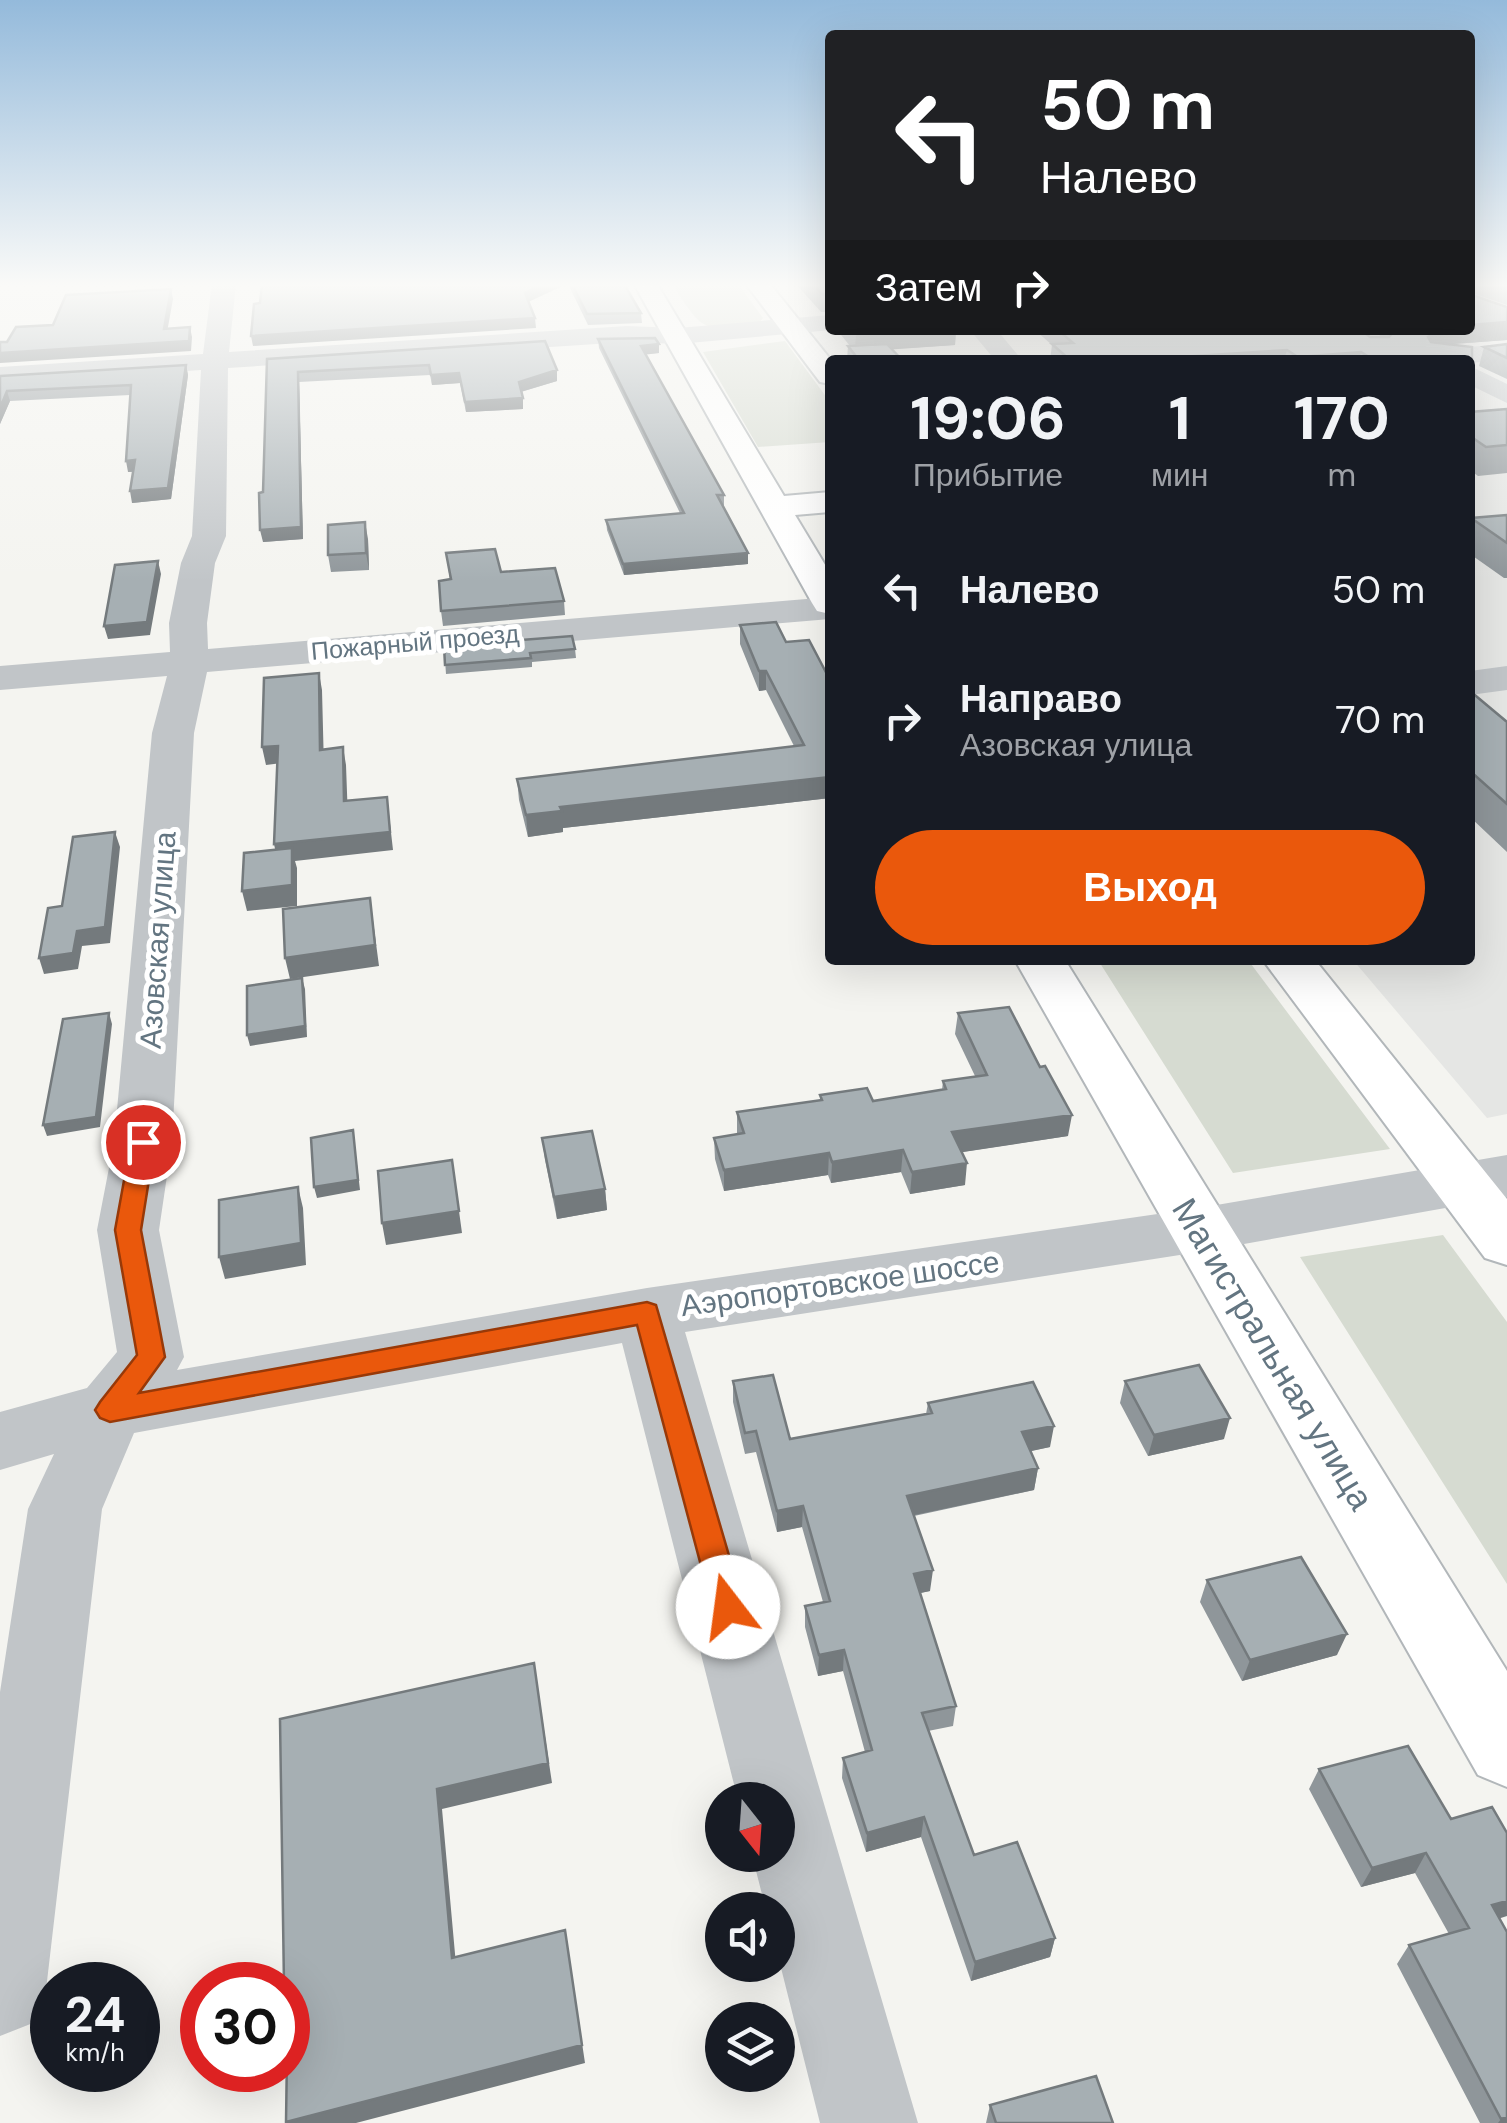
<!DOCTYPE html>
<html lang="ru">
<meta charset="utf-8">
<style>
body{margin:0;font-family:"DM Sans",sans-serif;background:#20242c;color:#f1f3f6;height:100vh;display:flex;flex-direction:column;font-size:38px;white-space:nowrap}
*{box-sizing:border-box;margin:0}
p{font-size:32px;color:#9ea1a6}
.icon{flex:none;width:55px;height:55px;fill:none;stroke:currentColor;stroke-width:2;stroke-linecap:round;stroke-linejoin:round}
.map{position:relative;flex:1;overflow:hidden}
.drawer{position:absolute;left:825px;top:355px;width:650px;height:610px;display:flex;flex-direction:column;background:#171b24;border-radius:10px;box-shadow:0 10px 40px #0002}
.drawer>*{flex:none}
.guide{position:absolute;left:825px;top:30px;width:650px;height:305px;border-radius:10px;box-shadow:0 10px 40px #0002;background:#202124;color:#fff;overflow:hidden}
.needle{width:65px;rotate:163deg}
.buttons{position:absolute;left:705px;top:1782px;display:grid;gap:20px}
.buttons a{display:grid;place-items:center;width:90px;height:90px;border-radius:50%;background:#171b24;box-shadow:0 10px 40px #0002;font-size:50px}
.speed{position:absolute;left:30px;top:1962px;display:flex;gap:20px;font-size:50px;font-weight:700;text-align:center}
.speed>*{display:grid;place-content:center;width:130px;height:130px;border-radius:50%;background:#171b24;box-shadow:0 10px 40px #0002;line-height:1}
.speed small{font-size:25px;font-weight:400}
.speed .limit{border:15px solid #d22;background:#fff;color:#111}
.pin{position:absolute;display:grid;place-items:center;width:85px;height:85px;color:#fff;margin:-42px;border:5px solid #fff;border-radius:50%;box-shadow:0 2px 10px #0007}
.me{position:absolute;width:110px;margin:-55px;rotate:345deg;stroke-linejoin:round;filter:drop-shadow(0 0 8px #0008)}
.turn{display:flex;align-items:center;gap:35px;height:210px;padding:0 50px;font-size:45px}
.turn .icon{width:130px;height:130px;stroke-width:2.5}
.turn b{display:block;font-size:70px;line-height:85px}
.then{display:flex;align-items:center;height:95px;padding:0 50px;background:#0003;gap:20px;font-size:38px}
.eta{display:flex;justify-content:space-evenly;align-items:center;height:170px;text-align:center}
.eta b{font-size:60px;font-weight:700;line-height:70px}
.primary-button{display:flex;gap:20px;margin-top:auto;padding:20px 50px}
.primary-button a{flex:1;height:115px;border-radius:60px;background:#ea580c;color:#fff;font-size:40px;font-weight:700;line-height:115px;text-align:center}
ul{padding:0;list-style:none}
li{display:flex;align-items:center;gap:30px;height:130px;padding:0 50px}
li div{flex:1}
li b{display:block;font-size:38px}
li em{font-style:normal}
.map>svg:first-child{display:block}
.built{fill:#e5e6e4}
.green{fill:#d6dbd1}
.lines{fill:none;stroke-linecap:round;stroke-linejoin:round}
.major-casing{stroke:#b2b7ba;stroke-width:4}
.minor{fill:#c1c5c8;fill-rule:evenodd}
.major{fill:#fff;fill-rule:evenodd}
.wall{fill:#8f969a}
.shaded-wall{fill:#747a7d}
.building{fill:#a6afb3;stroke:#747a7d;stroke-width:2.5}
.route{fill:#ea580c;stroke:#983908;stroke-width:2.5}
.labels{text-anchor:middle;stroke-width:10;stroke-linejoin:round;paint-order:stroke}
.far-street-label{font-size:25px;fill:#637581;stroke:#fff}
.street-label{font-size:30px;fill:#637581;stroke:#fff}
.near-street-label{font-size:35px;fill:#637581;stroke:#fff}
</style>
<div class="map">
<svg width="1507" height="2123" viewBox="0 0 1507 2123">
<rect width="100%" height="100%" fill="#f4f4f0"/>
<path class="built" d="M 1507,292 L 1507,1114 L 1487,1118 L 1353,960 L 1470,960 L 1470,360 L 1035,360 L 1031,357 L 1199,342 L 1184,330 L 1470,330 L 1470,294 Z"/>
<path class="green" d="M 672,284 L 738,284 L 763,318 L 759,323 C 701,331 705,334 672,284 Z
M 785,341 L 830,402 L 830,442 L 758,447 L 703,352 Z
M 1098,960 L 1248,960 L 1390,1149 L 1233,1173 Z
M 1443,1235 L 1507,1322 L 1507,1584 L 1300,1257 Z"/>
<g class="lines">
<g class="major-casing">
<path id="major" d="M 634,284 L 657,284 L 784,496 L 830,492 L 830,512 L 795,515 L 830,573 L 830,614 L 817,611 L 812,603 Z
M 746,284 L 770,284 L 831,360 L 830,384 L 820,382 Z
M 1015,960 L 1065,960 L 1507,1671 L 1507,1787 L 1478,1775 Z
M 1263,960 L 1315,960 L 1507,1199 L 1507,1265 L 1485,1258 Z"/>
</g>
<path class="minor" d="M 212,284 L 236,284 L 229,352 L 627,326 L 678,328 L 830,315 L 832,330 L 678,344 L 627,342 L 228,368 L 226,536 L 215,563 L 207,623 L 208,649 L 830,597 L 830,619 L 207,672 L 194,733 L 172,1142 L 159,1230 L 184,1357 L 177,1370 L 647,1288 L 1199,1208 L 1507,1155 L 1507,1197 L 1199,1252 L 685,1332 L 918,2123 L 820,2123 L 778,1956 L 778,1910 L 766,1910 L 752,1855 L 778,1855 L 778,1800 L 738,1800 L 622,1343 L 134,1433 L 102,1509 L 46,1990 L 33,2023 L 0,2036 L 0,1692 L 28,1509 L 54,1454 L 0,1470 L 0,1412 L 87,1388 L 117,1352 L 97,1230 L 114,1142 L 152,733 L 167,676 L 0,690 L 0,666 L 170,652 L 169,623 L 181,563 L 192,536 L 201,370 L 0,383 L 0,367 L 203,354 Z
M 970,330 L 997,330 L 1022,360 L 995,360 Z
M 1507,344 L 1507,360 L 1470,363 L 1427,357 L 1440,349 Z
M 1470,366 L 1507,384 L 1507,403 L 1470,385 Z
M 1507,666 L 1507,690 L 1470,695 L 1470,671 Z"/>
<use href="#major" class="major"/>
</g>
<path class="wall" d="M 568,284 L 624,284 L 641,313 L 642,323 L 588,325 Z
M 796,284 L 830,284 L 830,312 L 821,312 Z
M 1470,284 L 1507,284 L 1507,305 L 1472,293 L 1472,295 L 1507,307 L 1507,322 L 1495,323 L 1507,322 L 1507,340 L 1452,344 L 1472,347 L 1470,368 L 1470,360 L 1050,360 L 1052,345 L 1035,330 L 1361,330 L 1370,337 L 1382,337 L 1372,330 L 1470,330 Z
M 837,330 L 956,330 L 955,345 L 892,349 L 902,360 L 847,360 L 848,346 L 850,346 Z
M 598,339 L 659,353 L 646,354 L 724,495 L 724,505 L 723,505 L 748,553 L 748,564 L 624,575 L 607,530 L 606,520 L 680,513 L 599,348 Z
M 545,341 L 557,381 L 521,392 L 523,409 L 466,412 L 460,383 L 432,385 L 430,375 L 299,382 L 303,539 L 263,542 L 267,359 Z
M 1507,344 L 1507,379 L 1479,366 L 1484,347 Z
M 186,365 L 188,375 L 171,499 L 132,503 L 133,472 L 128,472 L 130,395 L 10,401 L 0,424 L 0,376 Z
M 1507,409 L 1507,473 L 1478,476 L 1470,470 L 1470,412 Z
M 1507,515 L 1507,578 L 1504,578 L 1470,554 L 1470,523 L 1471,518 Z
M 368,539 L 369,570 L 331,572 L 328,555 Z
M 446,553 L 501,572 L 564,601 L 565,615 L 443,626 L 441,611 L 450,580 Z
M 776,622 L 830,798 L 563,828 L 563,832 L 528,837 L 519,800 L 517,779 L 794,746 L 766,690 L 759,691 L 740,644 L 740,625 Z
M 444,646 L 575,649 L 576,658 L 532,662 L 532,667 L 446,674 Z
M 1470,691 L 1507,722 L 1507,852 L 1470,817 Z
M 958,1013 L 1068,1136 L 962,1152 L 965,1185 L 910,1194 L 901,1172 L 831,1183 L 828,1175 L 724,1191 L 715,1159 L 714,1138 L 737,1134 L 737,1112 L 820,1100 L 820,1095 L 873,1101 L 942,1090 L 943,1081 L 975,1076 L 955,1034 Z
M 542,1138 L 605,1189 L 607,1210 L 557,1219 L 545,1160 Z
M 733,1381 L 790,1439 L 926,1414 L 928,1403 L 1050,1447 L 1030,1451 L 1038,1468 L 1034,1490 L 914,1516 L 930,1591 L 920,1593 L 956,1706 L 953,1726 L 928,1731 L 974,1855 L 1055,1938 L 1050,1957 L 971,1981 L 921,1837 L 866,1852 L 842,1778 L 843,1758 L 865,1752 L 843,1671 L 818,1676 L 805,1627 L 805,1606 L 823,1602 L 802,1527 L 777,1532 L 756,1452 L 745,1454 L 733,1402 Z
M 1125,1381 L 1224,1439 L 1148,1456 L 1120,1403 Z
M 1207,1580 L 1337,1655 L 1242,1681 L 1200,1602 Z
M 1408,1746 L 1499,1919 L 1507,2123 L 1480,2123 L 1397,1964 L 1409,1945 L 1449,1934 L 1415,1873 L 1361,1887 L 1309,1789 L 1319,1769 Z
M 990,2105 L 1113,2123 L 986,2123 Z"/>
<path class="shaded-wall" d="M 544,284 L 567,284 L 526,303 L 525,293 Z
M 171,289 L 173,299 L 166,338 L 164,329 Z
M 535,318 L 536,328 L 253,346 L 251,336 Z
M 1507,322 L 1507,340 L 1440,345 L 1423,356 L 1428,337 L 1439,330 L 1470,330 L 1470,325 Z
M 190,327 L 192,337 L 191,351 L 0,363 L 0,353 Z
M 896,330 L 956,330 L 955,345 L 855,352 L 856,333 Z
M 659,344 L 659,353 L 642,355 L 641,346 Z
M 1287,350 L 1284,360 L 1147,360 L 1147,359 Z
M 1361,352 L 1359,360 L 1297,360 L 1298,357 Z
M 186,365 L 188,375 L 171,499 L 132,503 L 130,491 Z
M 557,370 L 557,381 L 520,392 L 519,382 Z
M 298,372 L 299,382 L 303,539 L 263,542 L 260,530 Z
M 459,373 L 460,383 L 432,385 L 431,375 Z
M 7,391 L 10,401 L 0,424 L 0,408 Z
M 523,398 L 523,409 L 466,412 L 465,402 Z
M 135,460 L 138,471 L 128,472 L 126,461 Z
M 365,522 L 368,539 L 369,570 L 366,553 Z
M 748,553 L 748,564 L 624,575 L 623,564 Z
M 158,561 L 161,574 L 150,635 L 108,639 L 104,626 Z
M 759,671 L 766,671 L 766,690 L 759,691 Z
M 319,673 L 322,690 L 324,768 L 320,750 Z
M 278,746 L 282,763 L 266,765 L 262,747 Z
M 343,747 L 346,765 L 348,820 L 344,801 Z
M 830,777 L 830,798 L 563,828 L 563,832 L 528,837 L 526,815 L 560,807 Z
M 387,797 L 393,850 L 295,861 L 297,868 L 297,906 L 247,911 L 242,891 L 278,863 L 274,844 Z
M 115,832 L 120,847 L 110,943 L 82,946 L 78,969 L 44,974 L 39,958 L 77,931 Z
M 370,898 L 379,966 L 290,979 L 285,958 Z
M 302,978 L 305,989 L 307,1037 L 250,1046 L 247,1035 Z
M 109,1013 L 112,1024 L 100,1127 L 47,1136 L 43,1125 Z
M 1072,1115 L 1068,1136 L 950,1154 L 952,1132 Z
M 353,1130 L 360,1190 L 317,1198 L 314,1187 Z
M 903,1150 L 901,1172 L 831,1183 L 832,1162 Z
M 829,1153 L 828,1175 L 724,1191 L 724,1170 Z
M 452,1160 L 462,1233 L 386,1245 L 382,1223 Z
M 967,1163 L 965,1185 L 910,1194 L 912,1172 Z
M 298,1187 L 303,1208 L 306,1265 L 225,1279 L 219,1257 Z
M 605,1189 L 607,1210 L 557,1219 L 554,1197 Z
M 1230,1418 L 1224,1439 L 1148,1456 L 1154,1435 Z
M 1054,1426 L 1050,1447 L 1018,1454 L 1022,1432 Z
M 1038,1468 L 1034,1490 L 905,1517 L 907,1496 Z
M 803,1506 L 802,1527 L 777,1532 L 777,1511 Z
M 933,1570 L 930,1591 L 911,1595 L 914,1574 Z
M 1347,1634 L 1337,1655 L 1242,1681 L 1250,1660 Z
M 844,1650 L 843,1671 L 818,1676 L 819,1655 Z
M 534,1663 L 552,1783 L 442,1809 L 457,1976 L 452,1958 L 437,1789 Z
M 924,1817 L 921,1837 L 866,1852 L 867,1833 Z
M 1426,1853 L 1415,1873 L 1361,1887 L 1372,1868 Z
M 1507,1901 L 1507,1916 L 1479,1925 L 1492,1905 Z
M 1055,1938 L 1050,1957 L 971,1981 L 975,1962 Z
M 568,1949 L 585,2063 L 356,2123 L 287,2123 L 286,2122 Z
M 1507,2117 L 1507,2123 L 1498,2123 L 1501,2119 Z"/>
<path class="building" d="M 262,284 L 544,284 L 525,293 L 535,318 L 251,336 L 254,304 L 260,303 Z
M 572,284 L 624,284 L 641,313 L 587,314 Z
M 813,284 L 830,284 L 830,294 L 822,294 Z
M 1470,284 L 1472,295 L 1507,307 L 1507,322 L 1470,325 Z
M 171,289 L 164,329 L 190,327 L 189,341 L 0,353 L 0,342 L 7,342 L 16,327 L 53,325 L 66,295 Z
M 853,330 L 896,330 L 856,333 Z
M 1058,330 L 1361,330 L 1370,337 L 1389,337 L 1395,330 L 1439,330 L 1428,337 L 1431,342 L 1472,347 L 1472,362 L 1470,362 L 1470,360 L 1374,360 L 1361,352 L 1298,357 L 1287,350 L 1147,359 L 1148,360 L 1070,360 L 1052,344 L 1073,343 Z
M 655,338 L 659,344 L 641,346 L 724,495 L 717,495 L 748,553 L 623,564 L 606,520 L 684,513 L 598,339 Z
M 545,341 L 557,370 L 519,382 L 523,398 L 465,402 L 459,373 L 431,375 L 429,365 L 298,372 L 301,527 L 260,530 L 259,493 L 263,492 L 267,359 Z
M 887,344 L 902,360 L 859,360 L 848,346 Z
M 1507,344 L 1507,358 L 1484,347 Z
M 186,365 L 168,488 L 130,491 L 135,460 L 126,461 L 131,385 L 7,391 L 0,408 L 0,376 Z
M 1507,409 L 1507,445 L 1486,447 L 1470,436 L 1470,412 Z
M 1507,515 L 1507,543 L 1471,518 Z
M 365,522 L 366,553 L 328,555 L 328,525 Z
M 495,549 L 501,572 L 555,568 L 564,601 L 441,611 L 439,581 L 451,579 L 446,553 Z
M 158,561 L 147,622 L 104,626 L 115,565 Z
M 776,622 L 786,642 L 809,640 L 830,680 L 830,777 L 560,807 L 562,811 L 526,815 L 517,779 L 804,745 L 766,671 L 759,671 L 740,625 Z
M 572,636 L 575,649 L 530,653 L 531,658 L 445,665 L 444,646 Z
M 319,673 L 320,750 L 343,747 L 344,801 L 387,797 L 390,832 L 274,844 L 278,746 L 262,747 L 264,678 Z
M 1470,691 L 1507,722 L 1507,804 L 1470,771 Z
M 115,832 L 105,927 L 77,931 L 73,953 L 39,958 L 48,908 L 62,906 L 73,837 Z
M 292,848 L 292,885 L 242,891 L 244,853 Z
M 370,898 L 375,945 L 285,958 L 283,909 Z
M 302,978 L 305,1026 L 247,1035 L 247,986 Z
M 1009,1007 L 1040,1067 L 1045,1066 L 1072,1115 L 952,1132 L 967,1163 L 912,1172 L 903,1150 L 832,1162 L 829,1153 L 724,1170 L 714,1138 L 744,1133 L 737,1112 L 822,1100 L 820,1095 L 867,1088 L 873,1101 L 946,1089 L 943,1081 L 987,1075 L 958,1013 Z
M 109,1013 L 96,1117 L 43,1125 L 63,1019 Z
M 353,1130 L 358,1180 L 314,1187 L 311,1138 Z
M 592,1131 L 605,1189 L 554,1197 L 542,1138 Z
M 452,1160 L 459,1211 L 382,1223 L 378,1171 Z
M 298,1187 L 301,1243 L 219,1257 L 219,1200 Z
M 1199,1365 L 1230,1418 L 1154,1435 L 1125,1381 Z
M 773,1375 L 790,1439 L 932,1413 L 928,1403 L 1033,1382 L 1054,1426 L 1022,1432 L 1038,1468 L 907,1496 L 933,1570 L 914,1574 L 956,1706 L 922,1713 L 974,1855 L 1017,1842 L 1055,1938 L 975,1962 L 924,1817 L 867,1833 L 843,1758 L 872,1750 L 844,1650 L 819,1655 L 805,1606 L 830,1601 L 803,1506 L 777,1511 L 756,1431 L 745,1433 L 733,1381 Z
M 1301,1557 L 1347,1634 L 1250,1660 L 1207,1580 Z
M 534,1663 L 548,1763 L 437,1789 L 452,1958 L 565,1930 L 582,2045 L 286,2122 L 288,1985 L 284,1985 L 280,1719 Z
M 1408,1746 L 1451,1819 L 1492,1807 L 1507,1833 L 1507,1901 L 1492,1905 L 1507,1932 L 1507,2117 L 1501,2119 L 1409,1945 L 1469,1928 L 1426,1853 L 1372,1868 L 1319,1769 Z
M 1096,2076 L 1113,2123 L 996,2123 L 990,2105 Z"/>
<linearGradient id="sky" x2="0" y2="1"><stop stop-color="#94badb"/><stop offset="0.49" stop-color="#fafaf8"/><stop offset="1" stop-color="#fafaf8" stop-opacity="0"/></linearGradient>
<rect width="1507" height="582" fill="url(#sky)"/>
<path class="route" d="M 143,1134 L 155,1142 L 141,1230 L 165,1357 L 139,1393 L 647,1302 L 656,1305 L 744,1607 L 739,1617 L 728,1622 L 716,1617 L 712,1607 L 637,1325 L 110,1422 L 100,1418 L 95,1410 L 100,1402 L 137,1355 L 115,1230 L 131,1142 Z"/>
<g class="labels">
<g class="far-street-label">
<text transform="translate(415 642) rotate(-5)" y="9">Пожарный проезд</text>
</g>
<g class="street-label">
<text transform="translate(158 940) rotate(-86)" y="10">Азовская улица</text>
<text transform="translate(840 1284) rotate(-8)" y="10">Аэропортовское шоссе</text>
</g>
<g class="near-street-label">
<text transform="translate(1273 1354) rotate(59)" y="12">Магистральная улица</text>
</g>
</g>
</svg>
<div class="buttons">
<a><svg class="needle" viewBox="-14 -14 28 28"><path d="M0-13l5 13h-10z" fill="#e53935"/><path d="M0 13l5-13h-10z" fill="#9ea1a6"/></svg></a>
<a><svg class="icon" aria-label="sound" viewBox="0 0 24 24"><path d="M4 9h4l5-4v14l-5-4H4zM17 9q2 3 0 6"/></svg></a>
<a><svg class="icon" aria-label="layers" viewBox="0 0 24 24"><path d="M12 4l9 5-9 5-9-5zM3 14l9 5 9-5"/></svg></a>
</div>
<div class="speed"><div>24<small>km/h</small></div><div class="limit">30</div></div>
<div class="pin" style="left:143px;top:1142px;background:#d93025"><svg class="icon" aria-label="arrive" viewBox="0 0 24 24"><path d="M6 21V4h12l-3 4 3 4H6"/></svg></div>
<svg class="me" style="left:728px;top:1607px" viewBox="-20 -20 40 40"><circle r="19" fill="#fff"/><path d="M0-13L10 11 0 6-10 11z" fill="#ea580c"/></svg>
<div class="guide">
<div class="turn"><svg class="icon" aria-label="left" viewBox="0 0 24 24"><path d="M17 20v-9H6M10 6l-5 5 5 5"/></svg><div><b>50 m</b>Налево</div></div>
<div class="then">Затем<svg class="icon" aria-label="right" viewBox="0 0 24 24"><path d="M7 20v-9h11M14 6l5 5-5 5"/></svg></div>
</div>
<section class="drawer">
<div class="eta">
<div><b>19:06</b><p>Прибытие</p></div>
<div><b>1</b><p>мин</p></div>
<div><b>170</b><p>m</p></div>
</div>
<ul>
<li><svg class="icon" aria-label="left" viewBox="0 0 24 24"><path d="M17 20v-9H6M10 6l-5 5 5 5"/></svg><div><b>Налево</b></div><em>50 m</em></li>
<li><svg class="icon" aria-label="right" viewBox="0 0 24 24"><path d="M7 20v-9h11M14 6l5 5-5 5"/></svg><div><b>Направо</b><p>Азовская улица</p></div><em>70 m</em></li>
</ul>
<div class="primary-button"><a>Выход</a></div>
</section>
</div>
